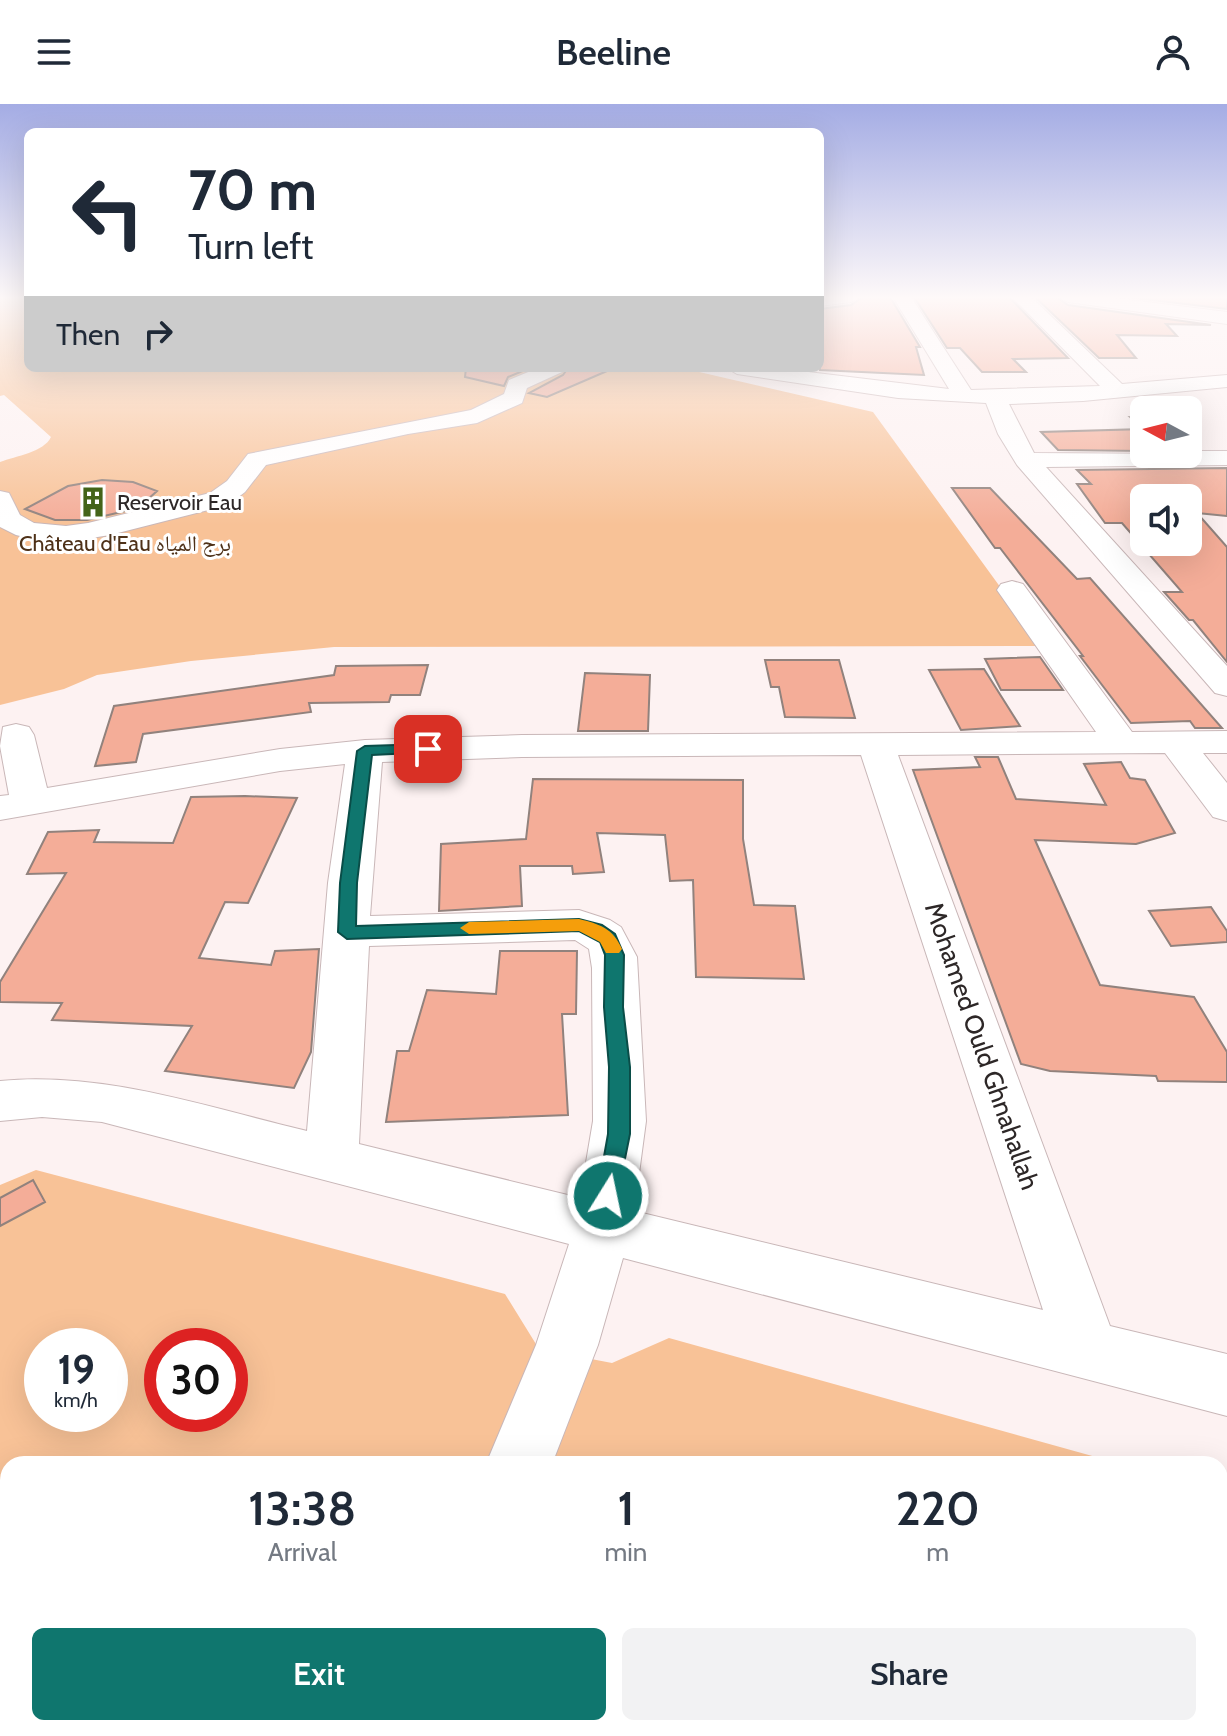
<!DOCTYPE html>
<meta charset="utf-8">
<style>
body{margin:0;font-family:Cabin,"Noto Naskh Arabic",sans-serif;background:#f2f2f3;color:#1f2937;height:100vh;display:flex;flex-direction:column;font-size:30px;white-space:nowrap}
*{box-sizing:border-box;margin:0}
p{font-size:26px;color:#747a83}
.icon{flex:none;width:44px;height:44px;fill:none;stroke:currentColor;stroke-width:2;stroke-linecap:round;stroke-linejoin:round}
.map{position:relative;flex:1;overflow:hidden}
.drawer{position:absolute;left:0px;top:1352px;width:1228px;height:280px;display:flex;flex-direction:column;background:#fff;border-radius:24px 24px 0 0;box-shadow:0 8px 32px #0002}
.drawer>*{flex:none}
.top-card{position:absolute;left:24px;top:24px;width:800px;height:244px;border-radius:12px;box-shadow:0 8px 32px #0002;background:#fff;color:#1f2937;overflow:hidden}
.needle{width:52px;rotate:277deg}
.fabs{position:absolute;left:1130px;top:292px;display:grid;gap:16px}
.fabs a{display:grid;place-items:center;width:72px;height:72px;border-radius:12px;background:#fff;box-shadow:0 8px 32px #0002;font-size:40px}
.speed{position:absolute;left:24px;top:1224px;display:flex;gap:16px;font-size:40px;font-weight:700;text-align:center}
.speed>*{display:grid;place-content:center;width:104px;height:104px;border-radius:50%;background:#fff;box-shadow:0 8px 32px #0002;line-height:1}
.speed small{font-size:20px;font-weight:400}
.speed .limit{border:12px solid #d22;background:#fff;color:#111}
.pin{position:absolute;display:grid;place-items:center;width:68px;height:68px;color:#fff;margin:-34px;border-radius:16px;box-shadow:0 4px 12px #0006}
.me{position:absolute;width:88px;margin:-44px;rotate:10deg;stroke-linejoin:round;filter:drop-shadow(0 0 6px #0008)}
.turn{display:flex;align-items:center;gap:28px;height:168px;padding:0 32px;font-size:36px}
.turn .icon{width:104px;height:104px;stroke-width:2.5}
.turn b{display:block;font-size:56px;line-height:68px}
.then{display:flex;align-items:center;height:76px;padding:0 32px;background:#0003;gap:16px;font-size:30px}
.eta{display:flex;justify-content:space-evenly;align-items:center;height:136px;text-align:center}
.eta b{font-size:48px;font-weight:600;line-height:56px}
.primary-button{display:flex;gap:16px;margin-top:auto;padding:16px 32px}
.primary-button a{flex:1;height:92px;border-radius:12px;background:#0f766e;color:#fff;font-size:32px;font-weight:600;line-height:92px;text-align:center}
.primary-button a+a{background:#f2f2f3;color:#1f2937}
header{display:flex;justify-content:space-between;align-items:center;height:104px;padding:0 32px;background:#fff;font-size:36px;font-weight:600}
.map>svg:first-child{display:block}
.green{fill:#f8c297;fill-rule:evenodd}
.building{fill:#f4ad98;stroke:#91827d;stroke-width:2;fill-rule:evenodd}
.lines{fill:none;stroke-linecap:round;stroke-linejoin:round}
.minor-casing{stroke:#c9b7b8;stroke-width:2}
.minor{fill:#fff;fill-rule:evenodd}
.route{fill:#0f766e;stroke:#0a4d48;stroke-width:2}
.slow{fill:#f59e0b}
.labels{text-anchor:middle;stroke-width:6;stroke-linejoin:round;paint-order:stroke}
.far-poi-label{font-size:22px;fill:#2d2727;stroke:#fff;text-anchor:start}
.far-park-label{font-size:22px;fill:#4e3118;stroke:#fff}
.street-label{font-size:26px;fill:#2d2727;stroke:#fff}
</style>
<header><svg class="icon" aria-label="menu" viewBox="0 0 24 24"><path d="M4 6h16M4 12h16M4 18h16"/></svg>Beeline<svg class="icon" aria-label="person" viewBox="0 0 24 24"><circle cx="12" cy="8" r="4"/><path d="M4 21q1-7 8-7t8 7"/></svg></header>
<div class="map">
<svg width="1227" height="1632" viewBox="0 0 1227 1632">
<rect width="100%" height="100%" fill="#fdf2f2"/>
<path class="green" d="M 0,193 L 28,193 L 28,264 L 682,264 L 873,308 L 1043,542 L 334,543 L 191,557 L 97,571 L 64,585 L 0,601 L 0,358 C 16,352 44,348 51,333 L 4,291 L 0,292 Z
M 36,1066 L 505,1190 L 539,1245 L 612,1259 L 669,1234 L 1121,1360 L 8,1360 L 8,1624 L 1220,1624 L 1220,1388 L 1227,1389 L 1227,1632 L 0,1632 L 0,1081 ZM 42,1242 L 110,1242 L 110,1310 L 42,1310 ZM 162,1242 L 230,1242 L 230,1310 L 162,1310 Z"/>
<path class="building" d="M 863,193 L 890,193 L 920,243 L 916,243 L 924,271 L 820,266 L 820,205 L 851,201 Z
M 914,193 L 1009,193 L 1068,254 L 1013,255 L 1026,268 L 982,268 L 960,244 L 947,244 Z
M 1035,193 L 1056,193 L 1068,201 L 1211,221 L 1166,220 L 1177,232 L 1117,231 L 1136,254 L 1099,254 Z
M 1127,193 L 1227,193 L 1227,205 Z
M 466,264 L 530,264 L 508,273 L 504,282 L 465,273 Z
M 568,264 L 614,264 L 547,293 L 529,289 L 563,271 Z
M 1130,313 L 1144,313 L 1144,347 L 1058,346 L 1041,328 L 1143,325 Z
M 1227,364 L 1227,412 L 1197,409 L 1227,443 L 1227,558 L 1193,516 L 1189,516 L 1164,488 L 1182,488 L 1122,419 L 1105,419 L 1077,380 L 1091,380 L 1077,366 ZM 1144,394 L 1188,394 L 1188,438 L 1144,438 Z
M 102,376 L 133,378 L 157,387 L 138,404 L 87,416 L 55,416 L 25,405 L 68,382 Z
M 952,384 L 990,384 L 1077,475 L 1090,474 L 1222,624 L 1195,624 L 1190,617 L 1131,619 L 1080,552 L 1083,552 L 1000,444 L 995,444 Z
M 1040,553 L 1063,586 L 1001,586 L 985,555 Z
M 765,556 L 839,556 L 855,614 L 785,613 L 779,583 L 771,583 Z
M 428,561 L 420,591 L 391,591 L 389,598 L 309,599 L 311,608 L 143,630 L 136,658 L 95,662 L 114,602 L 334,571 L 336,562 Z
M 984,565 L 1020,622 L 961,626 L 929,566 Z
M 585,569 L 650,571 L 648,627 L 578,627 Z
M 975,653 L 998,653 L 1016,695 L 1106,701 L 1084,660 L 1121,658 L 1130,674 L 1145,676 L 1175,729 L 1136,740 L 1035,736 L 1100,881 L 1194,893 L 1227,948 L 1227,978 L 1158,977 L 1156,972 L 1050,967 L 1021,960 L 913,666 L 980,663 Z
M 533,675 L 743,676 L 743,735 L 754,801 L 795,802 L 804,875 L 696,873 L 693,776 L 670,777 L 665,731 L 597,729 L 604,768 L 573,770 L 572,762 L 520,762 L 522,802 L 439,807 L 441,740 L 526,735 Z
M 245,692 L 297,694 L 248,799 L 225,798 L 199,854 L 271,861 L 275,847 L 319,845 L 311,948 L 294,984 L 165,967 L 192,922 L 52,916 L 62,899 L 0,898 L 0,878 L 66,769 L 27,770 L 48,728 L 99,726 L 94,738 L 173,739 L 191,693 Z
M 1211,803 L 1227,827 L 1227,838 L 1171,842 L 1149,807 Z
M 500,847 L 577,847 L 576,910 L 562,910 L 568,1011 L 386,1018 L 397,947 L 409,947 L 427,886 L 496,890 Z
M 33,1076 L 45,1098 L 0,1122 L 0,1094 Z"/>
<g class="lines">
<g class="minor-casing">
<path id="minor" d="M 820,193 L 860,193 L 851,198 L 820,202 Z
M 893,193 L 911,193 L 971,286 L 1100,282 L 1012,193 L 1031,193 L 1122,280 L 1227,271 L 1227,283 L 1083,297 L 1009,300 L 1034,349 L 1188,350 L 1188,347 L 1227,347 L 1227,361 L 1046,363 L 1227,562 L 1227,592 L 1215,589 L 1017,361 L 998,330 L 986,299 L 898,294 L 737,270 L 727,264 L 775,264 L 949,285 Z
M 1059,193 L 1106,193 L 1227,208 L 1227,220 L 1068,198 Z
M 538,264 L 565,264 L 562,268 L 527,284 L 522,299 L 477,319 L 408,330 L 266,361 L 245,388 L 228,401 L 110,431 L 66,438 L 45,438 L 16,431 L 0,423 L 0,387 L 9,389 L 20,411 L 34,419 L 66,422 L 88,419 L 210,389 L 227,377 L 248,350 L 471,306 L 504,290 L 509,276 Z
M 1012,477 L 1023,480 L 1132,628 L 1227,627 L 1227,649 L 1203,649 L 1227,679 L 1227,717 L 1213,713 L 1165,649 L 898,651 L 1110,1222 L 1227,1250 L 1227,1312 L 623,1154 L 598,1241 L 552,1360 L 486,1360 L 536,1241 L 569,1140 L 102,1018 L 42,1013 L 0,1017 L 0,977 C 104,967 206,1003 307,1027 L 328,779 L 345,660 L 280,667 L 0,716 L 0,692 L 9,691 L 0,642 L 3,623 L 16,620 L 29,623 L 34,631 L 47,684 L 280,645 L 365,636 L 522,631 L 1096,628 L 997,486 L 1001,480 ZM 861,651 L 1043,1206 L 634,1107 L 646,1017 L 637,853 L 621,823 L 610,816 L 579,806 L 370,812 L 382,658 L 522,653 ZM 575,836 L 589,845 L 592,864 L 593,1017 L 580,1094 L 359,1040 L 369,842 Z
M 409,1624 L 487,1624 L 488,1632 L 410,1632 Z"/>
</g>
<use href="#minor" class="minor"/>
</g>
<linearGradient id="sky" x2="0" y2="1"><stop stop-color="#a4ace4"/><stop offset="0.46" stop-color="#fef9f9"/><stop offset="1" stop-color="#fef9f9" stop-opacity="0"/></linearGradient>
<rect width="1227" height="421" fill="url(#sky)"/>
<path class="route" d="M 428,640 L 435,645 L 433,648 L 372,651 L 357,779 L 356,822 L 579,815 L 602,821 L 615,830 L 624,851 L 623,903 L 630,963 L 630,1030 L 616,1099 L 608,1102 L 600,1099 L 597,1092 L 608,1030 L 609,963 L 604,903 L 605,851 L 600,838 L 579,827 L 347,835 L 338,828 L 340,779 L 357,647 L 365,642 Z"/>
<path class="slow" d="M 579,815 C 599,820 613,824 622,845 L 619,849 L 606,849 L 600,838 L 579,827 L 469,830 L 460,824 L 469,818 Z"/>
<defs>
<g id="building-bare" transform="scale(2.4)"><path d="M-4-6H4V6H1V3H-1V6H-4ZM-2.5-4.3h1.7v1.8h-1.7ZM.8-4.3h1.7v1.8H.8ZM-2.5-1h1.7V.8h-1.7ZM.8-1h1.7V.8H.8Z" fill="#446419" stroke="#fff" stroke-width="2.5" paint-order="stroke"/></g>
</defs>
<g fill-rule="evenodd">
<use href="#building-bare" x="93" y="398"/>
</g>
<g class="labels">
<g class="far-poi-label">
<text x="117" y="406">Reservoir Eau</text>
</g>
<g class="far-park-label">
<text x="125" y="447">Château d'Eau برج المياه</text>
</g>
<g class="street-label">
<text transform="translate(982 942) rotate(71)" y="9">Mohamed Ould Ghnahallah</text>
</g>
</g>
</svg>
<div class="fabs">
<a><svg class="needle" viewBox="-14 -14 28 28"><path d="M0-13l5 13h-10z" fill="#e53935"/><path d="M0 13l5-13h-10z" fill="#747a83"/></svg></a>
<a><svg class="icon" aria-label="sound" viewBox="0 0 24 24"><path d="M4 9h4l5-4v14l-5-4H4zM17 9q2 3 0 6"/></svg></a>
</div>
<div class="speed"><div>19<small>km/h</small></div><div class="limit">30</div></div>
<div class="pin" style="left:428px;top:645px;background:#d93025"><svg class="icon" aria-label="arrive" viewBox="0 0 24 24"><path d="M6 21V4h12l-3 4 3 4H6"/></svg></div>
<svg class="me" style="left:608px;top:1092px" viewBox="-20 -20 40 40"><circle r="17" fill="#0f766e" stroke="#fff" stroke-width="3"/><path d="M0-11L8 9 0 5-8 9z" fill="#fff"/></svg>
<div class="top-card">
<div class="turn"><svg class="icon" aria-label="left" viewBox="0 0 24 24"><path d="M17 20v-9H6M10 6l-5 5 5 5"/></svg><div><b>70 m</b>Turn left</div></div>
<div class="then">Then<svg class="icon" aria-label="right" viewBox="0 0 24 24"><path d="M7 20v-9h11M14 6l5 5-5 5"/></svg></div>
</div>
<section class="drawer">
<div class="eta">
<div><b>13:38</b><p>Arrival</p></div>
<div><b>1</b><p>min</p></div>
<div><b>220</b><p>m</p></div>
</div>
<div class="primary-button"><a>Exit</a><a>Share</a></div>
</section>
</div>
